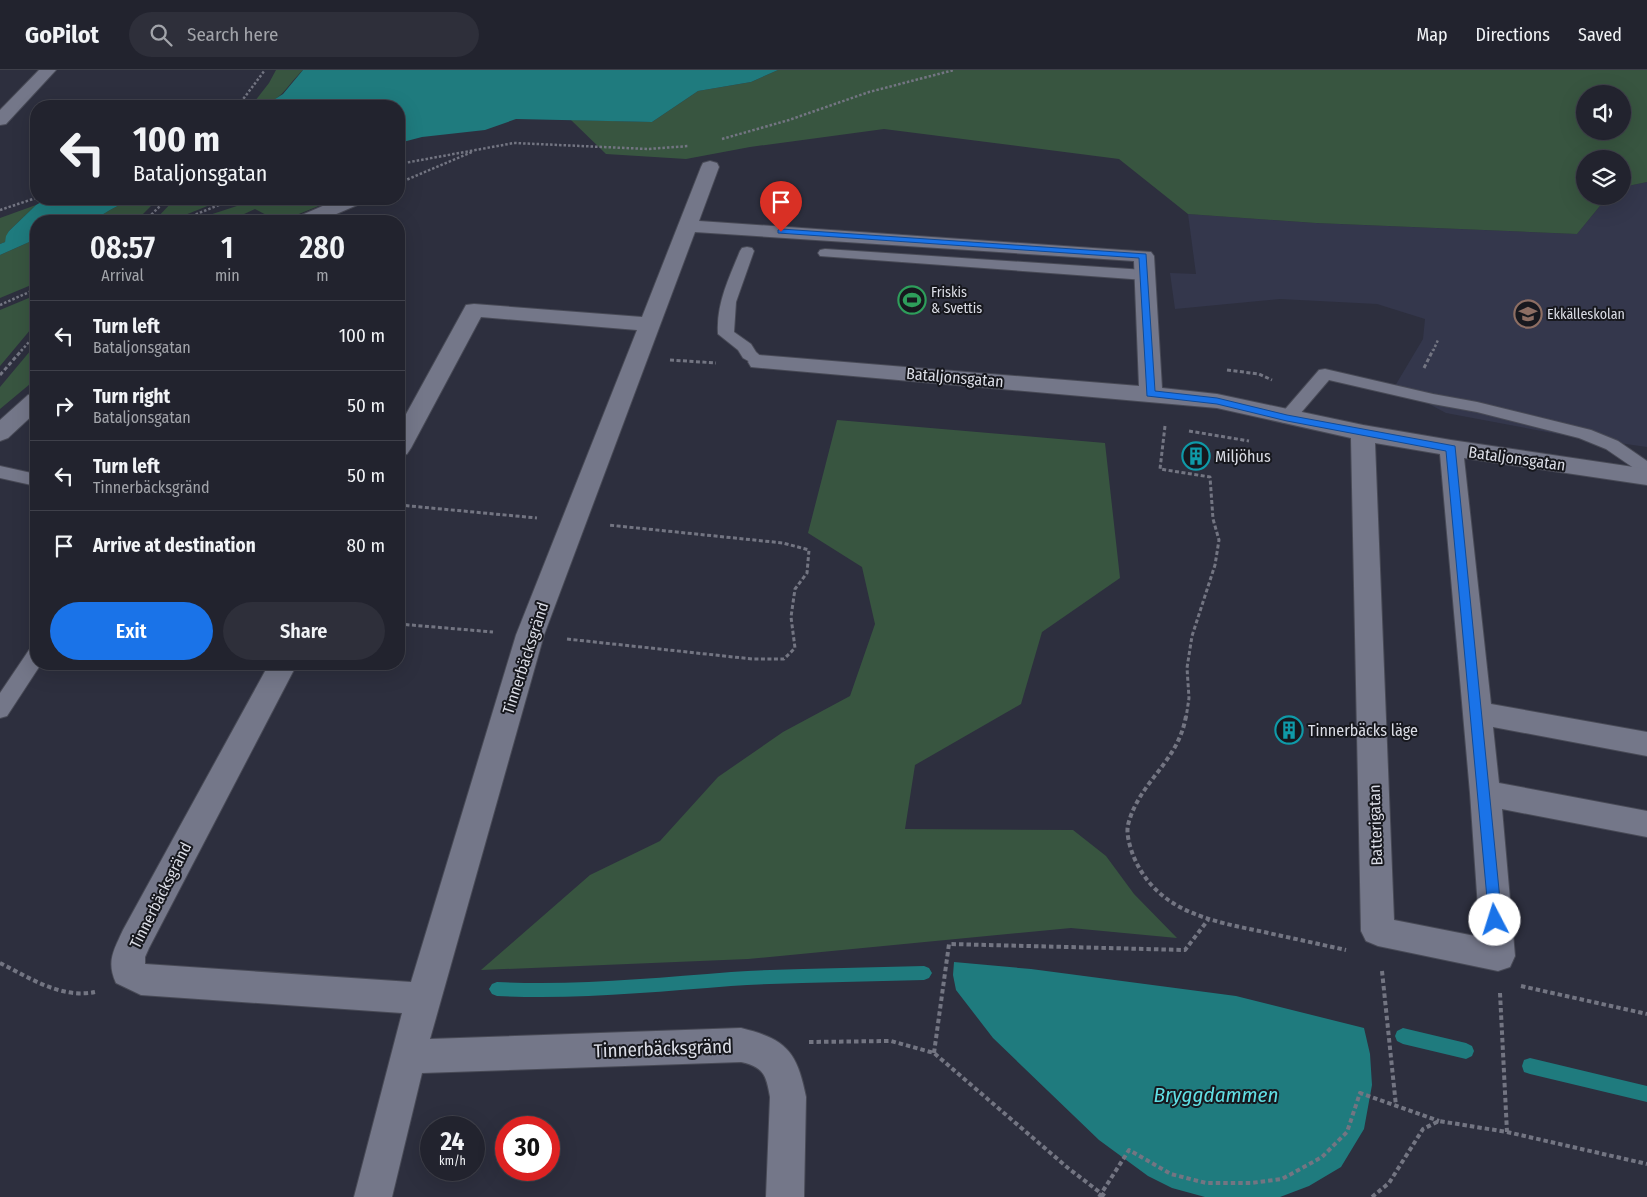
<!DOCTYPE html>
<meta charset="utf-8">
<style>
body{margin:0;font-family:"Fira Sans Condensed",sans-serif;background:#2e2f3a;color:#f1f3f6;height:100vh;display:flex;flex-direction:column;font-size:19px;white-space:nowrap}
*{box-sizing:border-box;margin:0}
p{font-size:16px;color:#a2a4aa}
.icon{flex:none;width:28px;height:28px;fill:none;stroke:currentColor;stroke-width:2;stroke-linecap:round;stroke-linejoin:round}
.map{position:relative;flex:1;overflow:hidden}
.sheet{position:absolute;left:30px;top:145px;width:375px;height:455px;display:flex;flex-direction:column;background:#22232e;border-radius:20px;box-shadow:0 5px 20px #0002,0 0 0 1px #3f404a}
.sheet>*{flex:none}
.hud{position:absolute;left:30px;top:30px;width:375px;height:105px;border-radius:20px;box-shadow:0 5px 20px #0002,0 0 0 1px #3f404a;background:#22232e;color:#f1f3f6;overflow:hidden}
.controls{position:absolute;left:1576px;top:15px;display:grid;gap:10px}
.controls a{display:grid;place-items:center;width:55px;height:55px;border-radius:50%;background:#22232e;box-shadow:0 5px 20px #0002,0 0 0 1px #3f404a;font-size:25px}
.speed{position:absolute;left:420px;top:1046px;display:flex;gap:10px;font-size:25px;font-weight:700;text-align:center}
.speed>*{display:grid;place-content:center;width:65px;height:65px;border-radius:50%;background:#22232e;box-shadow:0 5px 20px #0002,0 0 0 1px #3f404a;line-height:1}
.speed small{font-size:12px;font-weight:400}
.speed .limit{border:8px solid #d22;background:#fff;color:#111}
.pin{position:absolute;display:grid;place-items:center;width:42px;height:42px;color:#fff;margin:-51px -21px;border-radius:50% 50% 50% 0;rotate:-45deg;box-shadow:0 0 5px #0007}
.pin .icon{rotate:45deg}
.me{position:absolute;width:55px;margin:-28px;rotate:355deg;stroke-linejoin:round;filter:drop-shadow(0 0 4px #0008)}
.turn{display:flex;align-items:center;gap:18px;height:105px;padding:0 20px;font-size:22px}
.turn .icon{width:65px;height:65px;stroke-width:2.5}
.turn b{display:block;font-size:35px;line-height:42px}
.eta{display:flex;justify-content:space-evenly;align-items:center;height:85px;text-align:center}
.eta b{font-size:30px;font-weight:600;line-height:35px}
.action{display:flex;gap:10px;margin-top:auto;padding:10px 20px}
.action a{flex:1;height:58px;border-radius:30px;background:#1a73e8;color:#fff;font-size:20px;font-weight:600;line-height:58px;text-align:center}
.action a+a{background:#2e2f3a;color:#f1f3f6}
ul{padding:0;list-style:none}
li{display:flex;align-items:center;gap:15px;height:70px;padding:0 20px;border-top:1px solid #3f404a}
li div{flex:1}
li b{display:block;font-size:19px}
li em{font-style:normal}
header{display:flex;align-items:center;gap:30px;box-sizing:border-box;height:70px;padding:0 25px;background:#22232e;border-bottom:1px solid #3f404a}
header strong{font-size:24px}
nav{display:flex;gap:28px;margin-inline-start:auto;font-size:18px}
.search{width:350px;height:45px;background:#2e2f3a;display:flex;align-items:center;gap:12px;box-sizing:border-box;padding:0 18px;border-radius:28px;color:#a2a4aa;font-size:19px}
.map>svg:first-child{display:block}
.built{fill:#34374c}
.green{fill:#385540;fill-rule:evenodd}
.water{fill:#1f7b7e}
.lines{fill:none;stroke-linecap:round;stroke-linejoin:round}
.stream{fill:#1f7b7e;fill-rule:evenodd}
.lane-casing{stroke:#484a56;stroke-width:2}
.street-casing{stroke:#484a56;stroke-width:2}
.path-far2{stroke:#737582;stroke-width:2.5;stroke-dasharray:2.5 2;stroke-linecap:butt}
.path-far1{stroke:#737582;stroke-width:3;stroke-dasharray:4 2.5;stroke-linecap:butt}
.path{stroke:#737582;stroke-width:4;stroke-dasharray:4.5 3;stroke-linecap:butt}
.lane{fill:#747789;fill-rule:evenodd}
.street{fill:#747789;fill-rule:evenodd}
.route{fill:#1a73e8;stroke:#114b97}
.labels{text-anchor:middle;stroke-width:4;stroke-linejoin:round;paint-order:stroke}
.far-poi-label{font-size:14px;fill:#dbdde6;stroke:#17181e;text-anchor:start}
.street-label{font-size:16px;fill:#dbdde6;stroke:#17181e}
.poi-label{font-size:16px;fill:#dbdde6;stroke:#17181e;text-anchor:start}
.near-street-label{font-size:19px;fill:#dbdde6;stroke:#17181e}
.near-water-label{font-size:21px;font-style:italic;fill:#61dfe4;stroke:#17181e}
</style>
<header>
<strong>GoPilot</strong>
<div class="search"><svg class="icon" aria-label="search" viewBox="0 0 24 24"><circle cx="10" cy="10" r="6"/><path d="M15 15l6 6"/></svg>Search here</div>
<nav><a>Map</a><a>Directions</a><a>Saved</a></nav>
</header>
<div class="map">
<svg width="1647" height="1127" viewBox="0 0 1647 1127">
<rect width="100%" height="100%" fill="#2d2f3e"/>
<path class="built" d="M 1647,112 L 1647,377 L 1563,365 L 1446,343 L 1395,316 L 1423,269 L 1425,249 L 1377,234 L 1280,229 L 1175,239 L 1170,203 L 1196,204 L 1188,144 L 1316,153 L 1577,164 L 1608,126 L 1622,126 L 1623,117 Z"/>
<path class="green" d="M 276,0 L 303,0 C 285,17 280,36 251,36 L 269,13 Z
M 778,0 L 1647,0 L 1647,112 L 1623,117 L 1622,89 L 1585,89 L 1585,126 L 1608,126 L 1577,164 L 1316,153 L 1188,144 L 1119,89 L 884,59 L 750,77 L 686,89 L 606,84 L 571,50 L 652,52 L 698,21 L 751,12 ZM 1585,24 L 1622,24 L 1622,61 L 1585,61 Z
M 131,129 L 158,129 L 136,151 L 92,151 L 110,140 Z
M 175,129 L 225,129 L 170,151 L 154,151 Z
M 258,129 L 336,129 L 289,148 L 272,148 L 255,139 L 229,151 L 191,151 Z
M 36,135 L 9,161 L 5,172 L 0,174 L 0,148 Z
M 36,169 L 36,213 L 0,228 L 0,185 Z
M 36,225 L 36,253 L 0,296 L 0,240 Z
M 36,274 L 36,309 L 0,339 L 0,317 Z
M 837,350 L 1105,373 L 1120,508 L 1042,562 L 1021,634 L 915,695 L 905,759 L 1073,760 L 1106,786 L 1134,824 L 1177,868 L 1071,858 L 748,889 L 481,900 L 590,805 L 660,771 L 718,707 L 783,662 L 850,626 L 875,554 L 862,497 L 808,463 Z"/>
<path class="water" d="M 303,0 L 778,0 L 751,12 L 698,21 L 652,52 L 516,49 L 485,60 L 422,67 L 399,73 L 399,36 L 264,36 L 283,24 Z
M 47,129 L 131,129 L 110,140 L 92,151 L 36,151 L 36,169 L 0,185 L 0,174 L 5,172 L 6,166 L 9,161 L 36,135 Z
M 954,892 L 1031,899 L 1236,926 L 1364,958 L 1370,984 L 1372,1015 L 1364,1059 L 1341,1097 L 1309,1116 L 1280,1127 L 1205,1127 L 1172,1118 L 1148,1106 L 1099,1070 L 993,968 L 956,920 L 953,905 Z"/>
<g class="lines">
<path class="stream" d="M 924,896 L 929,898 L 932,903 L 929,908 L 924,910 C 860,912 795,912 731,916 C 653,922 576,930 497,926 L 492,924 L 489,919 L 492,914 L 497,912 C 576,916 653,908 731,902 C 795,898 860,898 924,896 Z
M 1403,958 L 1466,973 L 1472,976 L 1474,981 L 1472,986 L 1466,989 L 1403,974 L 1397,971 L 1395,966 L 1397,961 Z
M 1530,988 L 1647,1016 L 1647,1032 L 1530,1004 L 1524,1002 L 1522,996 L 1524,990 Z"/>
<g class="lane-casing">
<path id="lane" d="M 747,177 L 752,178 L 754,181 L 736,232 L 734,262 L 751,274 L 756,282 L 767,292 L 765,295 L 759,297 L 743,288 L 738,280 L 718,264 C 716,234 729,208 740,181 L 742,178 Z
M 825,179 L 1145,200 L 1150,202 L 1153,205 L 1150,208 L 1145,210 L 820,186 L 818,183 L 820,180 Z
M 1325,299 L 1433,324 L 1477,332 L 1591,360 L 1618,371 L 1647,391 L 1647,405 L 1641,403 L 1606,379 L 1579,368 L 1477,342 L 1433,334 L 1329,310 L 1293,352 L 1287,353 L 1281,352 L 1278,348 L 1281,344 L 1319,300 Z
M 0,396 L 36,404 L 36,416 L 0,408 Z
M 36,577 L 36,594 L 41,594 L 7,646 L 0,648 L 0,623 L 29,580 Z"/>
</g>
<g class="street-casing">
<path id="street" d="M 39,0 L 56,0 L 6,54 L 0,55 L 0,40 Z
M 710,91 L 717,93 L 719,97 L 699,151 L 1151,182 L 1154,186 L 1162,318 L 1217,324 L 1363,355 L 1451,370 L 1647,399 L 1647,415 L 1464,388 L 1491,634 L 1647,662 L 1647,686 L 1493,657 L 1499,713 L 1647,741 L 1647,767 L 1502,739 L 1515,886 L 1510,897 L 1498,901 L 1378,876 L 1366,871 L 1361,861 L 1351,368 L 1217,338 L 751,297 L 748,292 L 751,287 L 759,285 L 1139,316 L 1134,191 L 695,162 L 544,565 L 430,969 L 741,958 C 786,969 797,981 806,1027 L 804,1127 L 766,1127 L 770,1027 C 766,1005 764,997 741,992 L 422,1003 L 392,1127 L 354,1127 L 402,943 L 141,925 L 116,913 C 106,891 114,880 123,860 L 269,594 L 297,594 L 149,878 L 145,887 L 145,894 L 411,912 L 516,565 L 637,260 L 481,247 L 411,378 L 407,384 L 399,386 L 399,357 L 466,235 L 474,234 L 642,247 L 701,97 L 703,93 ZM 1375,373 L 1440,384 L 1470,723 L 1480,867 L 1394,850 Z
M 339,129 L 365,129 L 362,133 L 320,151 L 294,151 L 297,147 Z
M 36,323 L 36,342 L 8,368 L 0,371 L 0,350 L 28,325 Z"/>
</g>
<path class="path-far2" d="M 238,36 L 265,0
M 722,69 L 789,50 L 869,22 L 954,0
M 399,94 L 514,73 L 648,79 L 689,76
M 399,113 L 472,82
M 0,140 L 36,128
M 145,151 L 167,129
M 179,151 L 234,129
M 0,235 L 36,219
M 21,281 L 36,264
M 1433,281 L 1438,270"/>
<path class="path-far1" d="M 670,290 L 716,293
M 1424,298 L 1433,280
M 1227,300 L 1259,304 L 1272,310
M 0,305 L 22,280
M 1165,356 L 1160,399 L 1210,407 L 1213,449 L 1219,470 L 1215,495 L 1192,566 L 1187,598 L 1189,628 L 1186,648
M 1189,361 L 1249,371
M 399,435 L 537,448
M 399,554 L 493,562
M 567,569 L 752,589 L 784,589 L 795,578 L 791,547 L 795,519 L 807,503 L 809,480 L 783,473 L 608,455"/>
<path class="path" d="M 1186,646 C 1178,693 1139,711 1128,755 C 1126,764 1130,777 1133,785 C 1156,842 1211,851 1264,862 C 1291,868 1319,874 1346,880
M 0,893 C 30,908 61,929 95,922
M 1382,901 L 1396,1036
M 1521,916 L 1647,944
M 1500,923 L 1507,1062
M 809,972 L 891,971 L 934,983 L 1068,1098 L 1106,1127
M 934,983 L 949,874 L 1185,880 L 1208,850
M 1099,1127 L 1129,1080 L 1171,1104 L 1206,1113 L 1251,1113 L 1282,1109 L 1322,1087 L 1347,1062 L 1360,1023 L 1439,1051
M 1372,1127 L 1389,1113 L 1423,1059 L 1439,1051 L 1507,1062 L 1647,1094"/>
<use href="#lane" class="lane"/>
<use href="#street" class="street"/>
</g>
<path class="route" d="M 781,159 L 1146,184 L 1155,321 L 1217,328 L 1287,345 L 1455,376 L 1502,850 L 1500,854 L 1495,856 L 1491,854 L 1489,850 L 1446,381 L 1287,351 L 1217,334 L 1147,326 L 1139,188 L 778,163 L 778,160 Z"/>
<defs>
<g id="stadium-ring" transform="scale(1.4375)"><circle r="9.5" fill="#17181e" stroke="#2e9e5b" stroke-width="1.5"/><path d="M0-5a6.5 5 0 1 0 0 10a6.5 5 0 1 0 0-10ZM-3.5-1.8h7v3.6h-7Z" fill="#2e9e5b"/></g>
<g id="school-ring" transform="scale(1.4375)"><circle r="9.5" fill="#17181e" stroke="#8d6e63" stroke-width="1.5"/><path d="M0-5L7-2L0 1L-7-2ZM-4 1L0 2.5L4 1V4Q0 6-4 4Z" fill="#8d6e63"/></g>
<g id="building-ring" transform="scale(1.4375)"><circle r="9.5" fill="#17181e" stroke="#0f9aa8" stroke-width="1.5"/><path d="M-4-6H4V6H1V3H-1V6H-4ZM-2.5-4.3h1.7v1.8h-1.7ZM.8-4.3h1.7v1.8H.8ZM-2.5-1h1.7V.8h-1.7ZM.8-1h1.7V.8H.8Z" fill="#0f9aa8"/></g>
</defs>
<g fill-rule="evenodd">
<use href="#stadium-ring" x="912" y="230"/>
<use href="#school-ring" x="1528" y="244"/>
<use href="#building-ring" x="1196" y="386"/>
<use href="#building-ring" x="1289" y="660"/>
</g>
<g class="labels">
<g class="far-poi-label">
<text x="931" y="227">Friskis<tspan x="931" dy="16">&amp; Svettis</tspan></text>
<text x="1547" y="249">Ekkälleskolan</text>
</g>
<g class="street-label">
<text transform="translate(955 307) rotate(5)" y="6">Bataljonsgatan</text>
<text transform="translate(1517 388) rotate(8)" y="6">Bataljonsgatan</text>
<text transform="translate(525 588) rotate(-72)" y="6">Tinnerbäcksgränd</text>
<text transform="translate(1375 755) rotate(-92)" y="6">Batterigatan</text>
<text transform="translate(160 825) rotate(-63)" y="6">Tinnerbäcksgränd</text>
</g>
<g class="poi-label">
<text x="1215" y="392">Miljöhus</text>
<text x="1308" y="666">Tinnerbäcks läge</text>
</g>
<g class="near-street-label">
<text transform="translate(663 978) rotate(-2)" y="7">Tinnerbäcksgränd</text>
</g>
<g class="near-water-label">
<text x="1216" y="1032">Bryggdammen</text>
</g>
</g>
</svg>
<div class="controls">
<a><svg class="icon" aria-label="sound" viewBox="0 0 24 24"><path d="M4 9h4l5-4v14l-5-4H4zM17 9q2 3 0 6"/></svg></a>
<a><svg class="icon" aria-label="layers" viewBox="0 0 24 24"><path d="M12 4l9 5-9 5-9-5zM3 14l9 5 9-5"/></svg></a>
</div>
<div class="speed"><div>24<small>km/h</small></div><div class="limit">30</div></div>
<div class="pin" style="left:781px;top:162px;background:#d93025"><svg class="icon" aria-label="arrive" viewBox="0 0 24 24"><path d="M6 21V4h12l-3 4 3 4H6"/></svg></div>
<svg class="me" style="left:1495px;top:850px" viewBox="-20 -20 40 40"><circle r="19" fill="#fff"/><path d="M0-13L10 11 0 6-10 11z" fill="#1a73e8"/></svg>
<div class="hud">
<div class="turn"><svg class="icon" aria-label="left" viewBox="0 0 24 24"><path d="M17 20v-9H6M10 6l-5 5 5 5"/></svg><div><b>100 m</b>Bataljonsgatan</div></div>
</div>
<section class="sheet">
<div class="eta">
<div><b>08:57</b><p>Arrival</p></div>
<div><b>1</b><p>min</p></div>
<div><b>280</b><p>m</p></div>
</div>
<ul>
<li><svg class="icon" aria-label="left" viewBox="0 0 24 24"><path d="M17 20v-9H6M10 6l-5 5 5 5"/></svg><div><b>Turn left</b><p>Bataljonsgatan</p></div><em>100 m</em></li>
<li><svg class="icon" aria-label="right" viewBox="0 0 24 24"><path d="M7 20v-9h11M14 6l5 5-5 5"/></svg><div><b>Turn right</b><p>Bataljonsgatan</p></div><em>50 m</em></li>
<li><svg class="icon" aria-label="left" viewBox="0 0 24 24"><path d="M17 20v-9H6M10 6l-5 5 5 5"/></svg><div><b>Turn left</b><p>Tinnerbäcksgränd</p></div><em>50 m</em></li>
<li><svg class="icon" aria-label="arrive" viewBox="0 0 24 24"><path d="M6 21V4h12l-3 4 3 4H6"/></svg><div><b>Arrive at destination</b></div><em>80 m</em></li>
</ul>
<div class="action"><a>Exit</a><a>Share</a></div>
</section>
</div>
